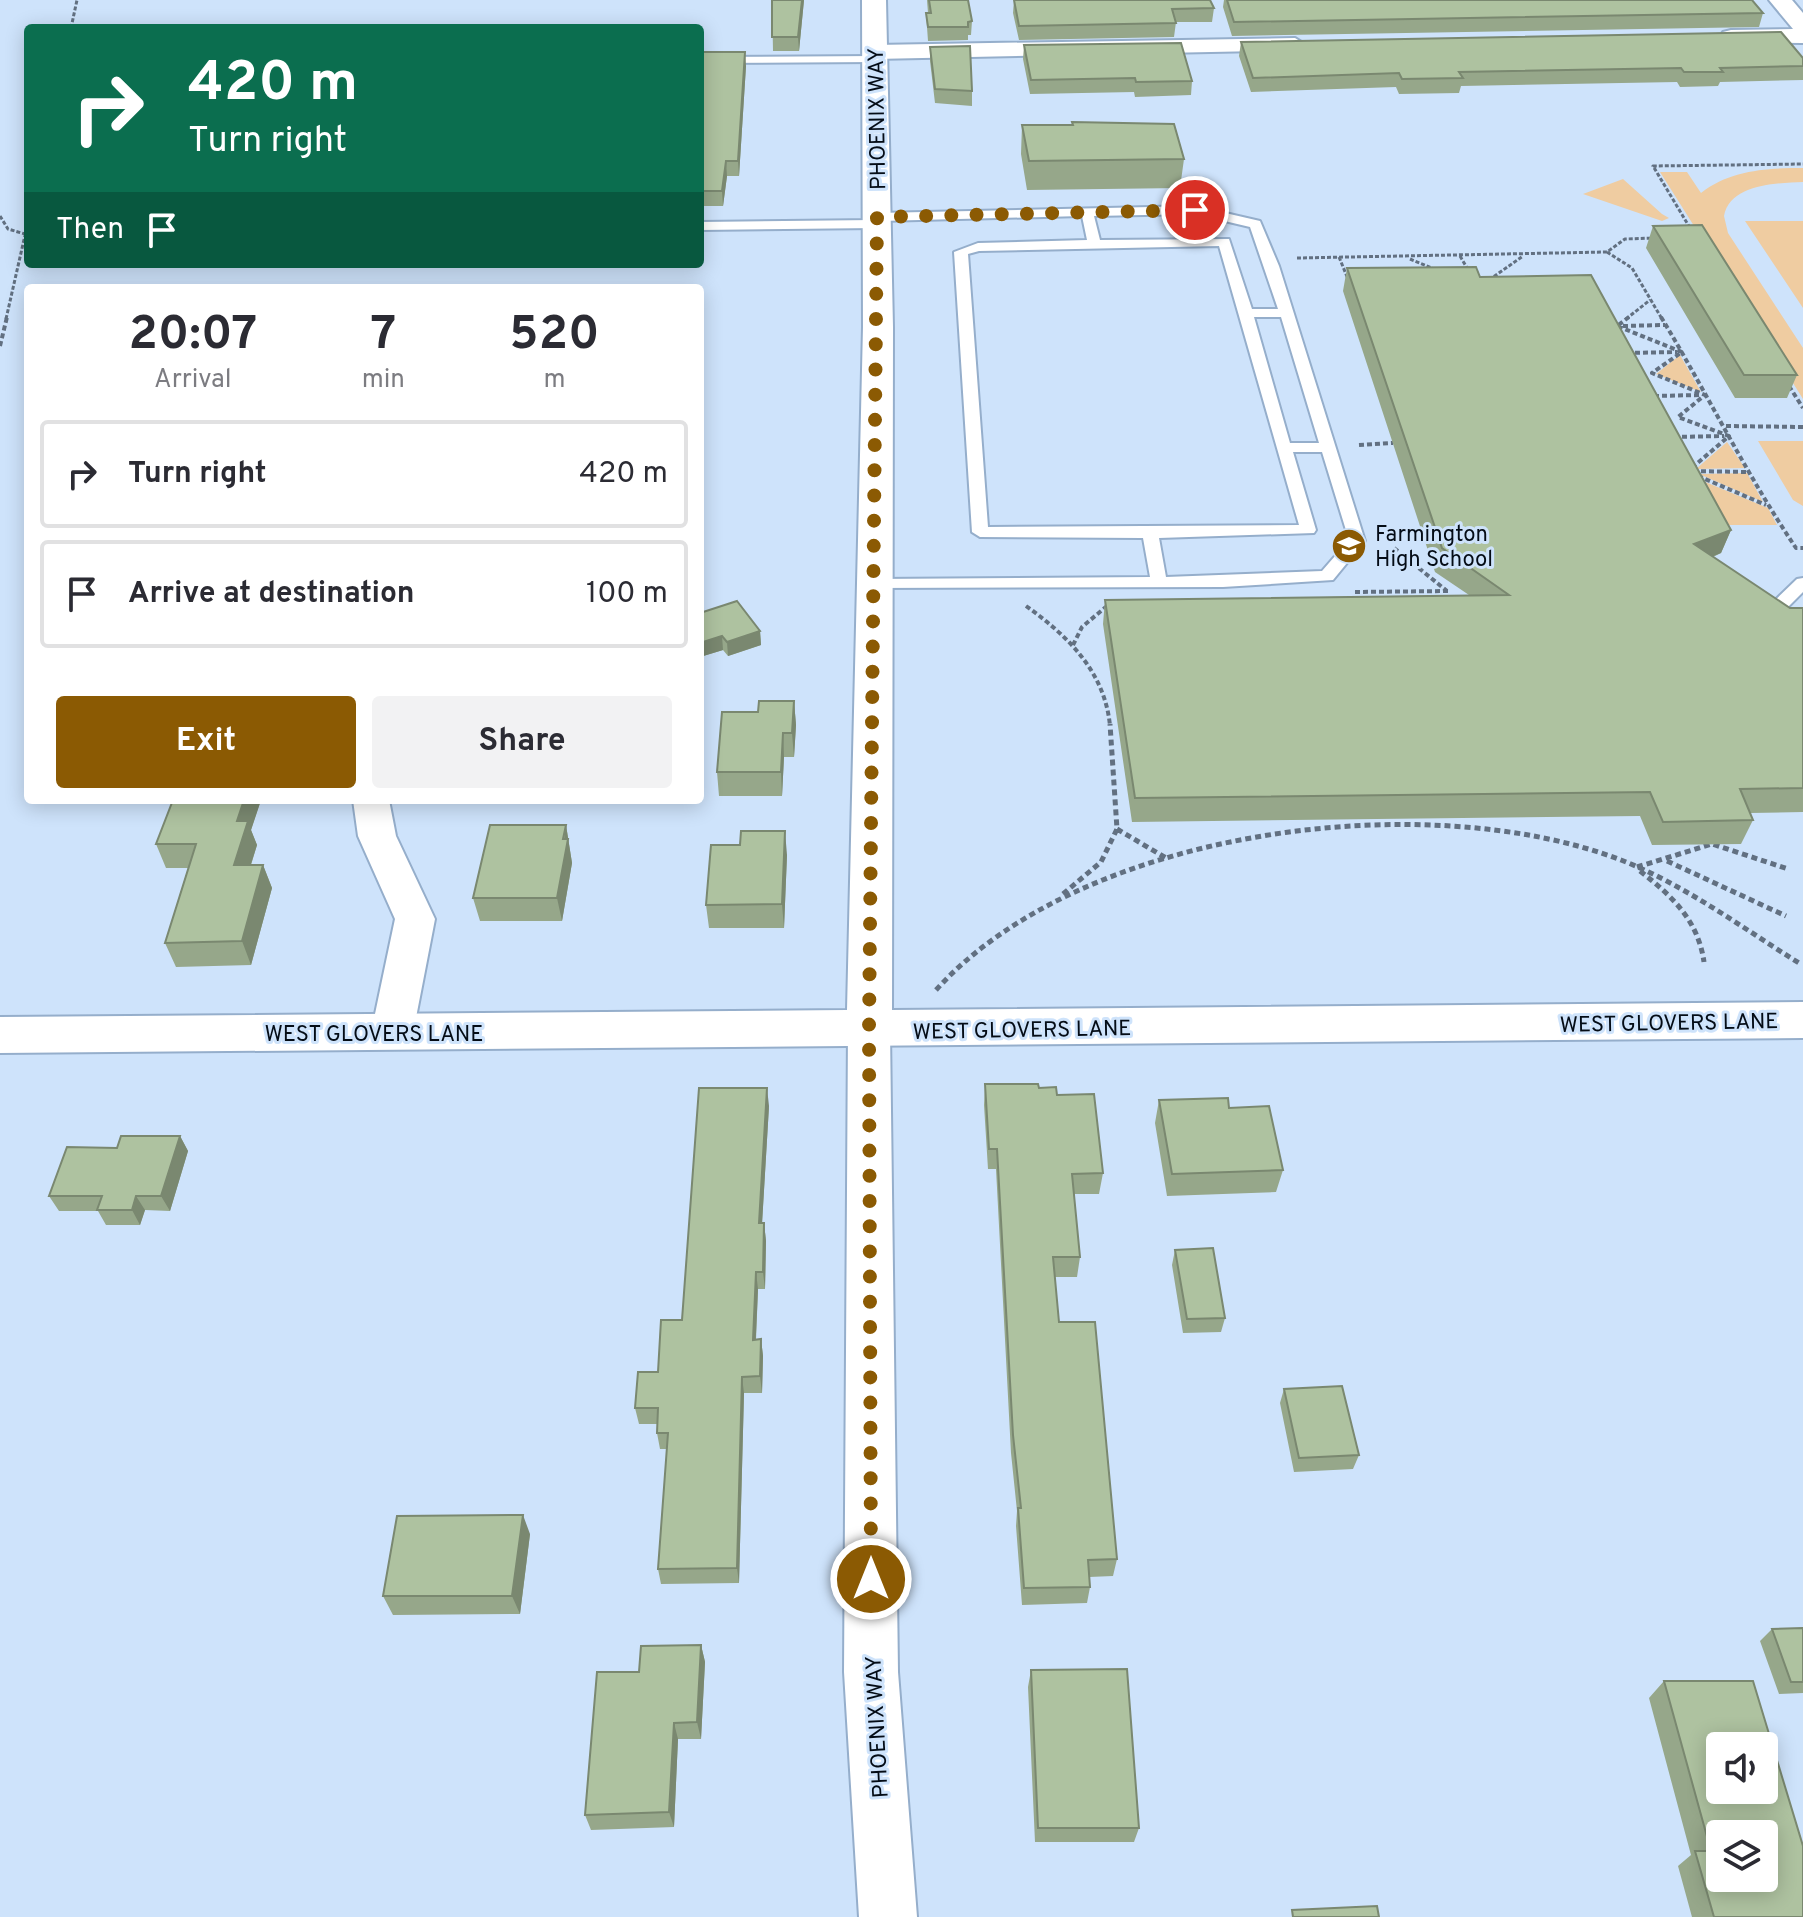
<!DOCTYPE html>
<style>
body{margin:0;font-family:Overpass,sans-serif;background:#f2f2f3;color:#2b2b33;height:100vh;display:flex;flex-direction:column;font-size:30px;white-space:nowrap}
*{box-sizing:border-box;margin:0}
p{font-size:26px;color:#7c7c81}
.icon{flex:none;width:44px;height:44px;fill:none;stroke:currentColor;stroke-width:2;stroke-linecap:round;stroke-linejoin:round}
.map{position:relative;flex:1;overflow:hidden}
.sheet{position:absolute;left:24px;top:284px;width:680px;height:520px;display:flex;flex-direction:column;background:#fff;border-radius:8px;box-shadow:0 4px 20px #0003}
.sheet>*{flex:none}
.banner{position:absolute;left:24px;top:24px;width:680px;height:244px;border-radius:8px;box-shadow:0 4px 20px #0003;background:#0b6e4f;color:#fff;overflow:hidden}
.tools{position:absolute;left:1706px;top:1732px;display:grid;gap:16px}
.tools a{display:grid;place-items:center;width:72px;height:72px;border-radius:8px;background:#fff;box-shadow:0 4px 20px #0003;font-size:40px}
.pin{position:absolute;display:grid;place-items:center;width:68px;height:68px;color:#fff;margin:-34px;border:4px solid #fff;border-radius:50%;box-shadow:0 2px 8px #0007}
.me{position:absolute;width:88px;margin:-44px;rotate:0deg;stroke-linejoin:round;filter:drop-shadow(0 0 6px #0008)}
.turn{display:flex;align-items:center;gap:28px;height:168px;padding:0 32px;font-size:36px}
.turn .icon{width:104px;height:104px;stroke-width:2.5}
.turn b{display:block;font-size:56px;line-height:68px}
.then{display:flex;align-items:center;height:76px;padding:0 32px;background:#0003;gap:16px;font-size:30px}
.eta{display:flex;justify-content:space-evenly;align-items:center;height:136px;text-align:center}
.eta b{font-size:48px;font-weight:700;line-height:56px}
.primary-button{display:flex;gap:16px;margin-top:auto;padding:16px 32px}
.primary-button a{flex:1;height:92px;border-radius:8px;background:#8b5a03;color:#fff;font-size:32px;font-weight:700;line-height:92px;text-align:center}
.primary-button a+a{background:#f2f2f3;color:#2b2b33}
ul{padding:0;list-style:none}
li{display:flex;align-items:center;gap:24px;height:108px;margin:0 16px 12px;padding:0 16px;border:4px solid #e1e1e2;border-radius:8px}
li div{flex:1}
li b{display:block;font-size:30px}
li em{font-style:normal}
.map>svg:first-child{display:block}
.green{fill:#efcca1}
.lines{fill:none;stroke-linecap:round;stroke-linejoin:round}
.service-casing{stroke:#95aecb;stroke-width:4}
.minor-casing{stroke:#95aecb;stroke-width:4}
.tertiary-casing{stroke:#95aecb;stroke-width:4}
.path-far2{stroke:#627081;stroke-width:3;stroke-dasharray:4 2;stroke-linecap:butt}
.path-far1{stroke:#627081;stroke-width:4;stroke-dasharray:5 3;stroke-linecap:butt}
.path{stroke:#627081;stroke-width:5;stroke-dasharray:6 4;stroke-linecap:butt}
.service{fill:#fff;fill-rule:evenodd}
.minor{fill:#fff;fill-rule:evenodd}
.tertiary{fill:#fff;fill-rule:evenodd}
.wall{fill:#96a78a}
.shaded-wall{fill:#7a8870}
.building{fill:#aec2a0;stroke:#7a8870;stroke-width:2;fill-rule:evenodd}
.route{stroke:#8b5a03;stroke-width:14;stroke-dasharray:0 25.2}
.labels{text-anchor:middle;stroke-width:6;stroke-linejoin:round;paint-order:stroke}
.street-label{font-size:22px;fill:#040c16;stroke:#cee3fb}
.poi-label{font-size:22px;fill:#040c16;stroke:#cee3fb;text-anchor:start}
</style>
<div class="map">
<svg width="1803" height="1917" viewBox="0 0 1803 1917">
<rect width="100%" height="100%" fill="#cee3fb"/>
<path class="green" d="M 1803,168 L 1803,182 C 1777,183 1730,184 1724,216 L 1728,233 L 1803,348 L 1803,399 L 1660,172 L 1687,172 L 1701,193 C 1730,170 1767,168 1803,168 Z
M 1623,179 L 1662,214 L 1669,218 L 1662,221 L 1583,194 Z
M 1745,221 L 1803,221 L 1803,308 Z
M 1680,355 L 1701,392 L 1656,374 Z
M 1758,441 L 1803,441 L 1803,506 L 1793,500 Z
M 1727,442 L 1745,468 L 1696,469 Z
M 1747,473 L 1763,502 L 1699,474 Z
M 1703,481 L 1768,508 L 1777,525 L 1727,525 Z"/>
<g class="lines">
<g class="service-casing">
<path id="service" d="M 700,57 L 875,56 L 881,59 L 875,62 L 700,63 Z
M 1195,206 L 1260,221 L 1279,266 L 1365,541 L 1333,580 L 1223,587 L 869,588 L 869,580 L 875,579 L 1150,577 L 1143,538 L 980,537 L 972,532 L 954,252 L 978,243 L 1087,240 L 1082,216 L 880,221 L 883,224 L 877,228 L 700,230 L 700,222 L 874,220 L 871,217 L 877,213 ZM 1195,214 L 1250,227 L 1278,309 L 1252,309 L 1229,239 L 1100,240 L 1094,216 ZM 1219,246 L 1299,525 L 988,527 L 968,254 L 979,251 ZM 1254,317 L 1281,317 L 1319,443 L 1290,443 ZM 1293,452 L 1322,452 L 1349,540 L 1322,571 L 1166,577 L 1159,538 L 1314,533 L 1316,530 Z
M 1803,578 L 1803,592 L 1781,614 L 1769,614 L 1769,606 L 1797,579 Z"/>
</g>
<g class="minor-casing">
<path id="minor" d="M 1769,0 L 1792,0 L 1803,13 L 1803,43 L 1723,42 L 1720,37 L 1723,32 L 1731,30 L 1793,29 Z
M 1295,38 L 1306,45 L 1303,50 L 875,59 L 864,52 L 875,45 Z
M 353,800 L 389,800 L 396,836 L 435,919 L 413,1033 L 407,1044 L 392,1049 L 377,1044 L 371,1033 L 395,919 L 358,836 Z
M 869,1014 L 884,1019 L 890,1030 L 898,1672 L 917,1917 L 859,1917 L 844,1672 L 848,1030 L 854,1019 Z"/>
</g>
<g class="tertiary-casing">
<path id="tertiary" d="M 862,0 L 886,0 L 893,327 L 892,1010 L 1803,1002 L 1803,1038 L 0,1053 L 0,1017 L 847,1010 L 863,327 Z"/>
</g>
<path class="path-far2" d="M 71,28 L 77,0
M 0,216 L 8,229 L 25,234
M 1690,228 L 1653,166 L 1803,164
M 1607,252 L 1632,268 L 1662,319
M 1460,256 L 1470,273
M 1339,257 L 1348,279
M 1297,258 L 1607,252 L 1625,239 L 1655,238
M 1410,259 L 1434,269
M 1489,280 L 1523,256
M 6,319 L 28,222
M 1626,319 L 1650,300"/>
<path class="path-far1" d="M 1629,317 L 1617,326 L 1682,352 L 1652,373 L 1705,395 L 1678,417 L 1729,436 L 1693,467
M 1661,317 C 1707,393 1746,474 1796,548 L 1803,548
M 1623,326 L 1665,325
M 0,346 L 7,317
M 1627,353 L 1677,352
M 1789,386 L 1803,408
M 1654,396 L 1700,395
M 1726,426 L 1803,427
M 1674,437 L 1724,436
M 1359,445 L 1393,443
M 1693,471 L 1747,472
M 1698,476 L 1766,505
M 1394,548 L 1447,591
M 1355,592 L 1448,591
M 1026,606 C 1068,636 1105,672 1110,726
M 1073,645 L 1082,627 L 1107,606"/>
<path class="path" d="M 1117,829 L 1166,858
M 1667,861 L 1786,916
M 1637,867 L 1712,844 L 1788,869
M 1640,871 C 1672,896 1698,920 1704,962
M 1063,894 L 1101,862 L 1117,829 L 1110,724
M 936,990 C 1081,829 1425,785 1621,860 C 1685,885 1741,927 1799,963"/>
<use href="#service" class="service"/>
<use href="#minor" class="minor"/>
<use href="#tertiary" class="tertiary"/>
</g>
<path class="wall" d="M 772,0 L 804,0 L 799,51 L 773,51 Z
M 927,0 L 968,0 L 972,21 L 971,35 L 968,35 L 968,40 L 928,41 L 926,13 L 928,13 Z
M 1014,0 L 1214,8 L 1212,22 L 1176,22 L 1174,37 L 1019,40 L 1013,13 Z
M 1224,0 L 1752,0 L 1763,13 L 1759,27 L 1232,36 L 1223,7 Z
M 1241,42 L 1803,58 L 1803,80 L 1720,82 L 1718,86 L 1680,87 L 1677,82 L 1461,86 L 1459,93 L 1399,94 L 1396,87 L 1251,92 L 1239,56 Z
M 1024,45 L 1192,81 L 1191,95 L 1135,97 L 1134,92 L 1030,94 L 1023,59 Z
M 930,47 L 972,91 L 972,106 L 935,103 L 930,61 Z
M 700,52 L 746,66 L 739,176 L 727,176 L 723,206 L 700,206 Z
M 1022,125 L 1184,159 L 1180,188 L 1027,190 L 1021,154 Z
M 1653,226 L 1797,375 L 1787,398 L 1735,398 L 1646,248 Z
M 1347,268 L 1480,277 L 1731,530 L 1721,553 L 1713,557 L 1790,608 L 1803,608 L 1803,812 L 1750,813 L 1753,820 L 1741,844 L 1652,845 L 1640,816 L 1132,822 L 1103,624 L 1105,600 L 1469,595 L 1435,572 L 1343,291 Z
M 700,613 L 760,631 L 761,645 L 728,656 L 723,650 L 700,657 Z
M 794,701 L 796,725 L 794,757 L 784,757 L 782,796 L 719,796 L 717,772 L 758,712 Z
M 173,800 L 261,800 L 251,830 L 257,845 L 251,865 L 263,865 L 272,888 L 251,965 L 176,967 L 165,943 L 188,868 L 166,868 L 156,844 Z
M 566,825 L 572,863 L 562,921 L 480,921 L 473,898 Z
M 787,855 L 784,928 L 709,928 L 706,905 Z
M 985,1084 L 1039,1088 L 1057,1095 L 1103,1173 L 1099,1194 L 1074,1194 L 1080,1257 L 1077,1277 L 1055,1277 L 1059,1322 L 1117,1559 L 1113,1576 L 1089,1577 L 1090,1587 L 1087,1603 L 1022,1605 L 1016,1526 L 1017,1511 L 1011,1453 L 996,1169 L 988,1169 L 984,1105 Z
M 1159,1100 L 1283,1170 L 1276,1192 L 1167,1196 L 1155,1123 Z
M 769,1106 L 762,1223 L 764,1223 L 766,1241 L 765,1289 L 758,1289 L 756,1340 L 761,1339 L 763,1356 L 762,1393 L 744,1393 L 739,1583 L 661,1584 L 658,1569 L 667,1449 L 660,1449 L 657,1433 L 657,1424 L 639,1424 L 635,1408 L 658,1372 L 682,1320 Z
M 180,1136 L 188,1151 L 170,1211 L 145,1210 L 140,1225 L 106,1225 L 98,1211 L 59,1211 L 49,1196 L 117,1148 Z
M 1175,1250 L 1225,1318 L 1221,1332 L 1183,1333 L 1172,1265 Z
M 1284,1389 L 1359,1455 L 1353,1469 L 1294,1472 L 1280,1403 Z
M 530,1534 L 520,1614 L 393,1615 L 383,1596 Z
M 1803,1628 L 1803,1693 L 1779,1694 L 1760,1641 L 1772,1629 Z
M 701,1645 L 705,1662 L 701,1739 L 678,1739 L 674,1827 L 591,1830 L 585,1815 L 639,1672 Z
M 1031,1670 L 1139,1828 L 1134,1842 L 1035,1842 L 1028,1687 Z
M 1664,1681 L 1803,1917 L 1692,1917 L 1678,1866 L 1691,1855 L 1649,1698 Z"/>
<path class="shaded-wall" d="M 802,0 L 804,0 L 799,51 L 798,37 Z
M 745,52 L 746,66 L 739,176 L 738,161 Z
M 726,161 L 727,176 L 723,206 L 722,191 Z
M 1731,530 L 1721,553 L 1684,568 L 1694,544 Z
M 760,631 L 761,645 L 728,656 L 727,642 Z
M 722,636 L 723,650 L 700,657 L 700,643 Z
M 794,701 L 796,725 L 794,757 L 792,733 Z
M 783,733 L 784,757 L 782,796 L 781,772 Z
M 244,800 L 261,800 L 251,830 L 257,845 L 243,889 L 234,865 L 237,821 Z
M 566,825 L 572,863 L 562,921 L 557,898 Z
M 785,831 L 787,855 L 784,928 L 782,904 Z
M 263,865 L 272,888 L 251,965 L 242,941 Z
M 767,1088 L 769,1106 L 761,1241 L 759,1223 Z
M 180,1136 L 188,1151 L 170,1211 L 161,1196 Z
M 136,1196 L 145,1210 L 140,1225 L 132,1210 Z
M 764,1223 L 766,1241 L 765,1289 L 763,1272 Z
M 756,1272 L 758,1289 L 755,1356 L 753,1340 Z
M 761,1339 L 763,1356 L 762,1393 L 760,1376 Z
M 742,1377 L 744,1393 L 739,1583 L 737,1568 Z
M 523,1515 L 530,1534 L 520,1614 L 512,1596 Z
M 701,1645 L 705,1662 L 701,1739 L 697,1722 Z
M 674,1723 L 678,1739 L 674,1827 L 669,1812 Z"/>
<path class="building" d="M 772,0 L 802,0 L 798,37 L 772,37 Z
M 929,0 L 968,0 L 972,21 L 968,22 L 968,27 L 928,27 L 926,13 L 931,13 Z
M 1014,0 L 1210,0 L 1214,8 L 1172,9 L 1176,23 L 1019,26 Z
M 1227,0 L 1752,0 L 1763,13 L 1234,22 Z
M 1781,32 L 1803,58 L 1803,66 L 1720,68 L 1723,72 L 1684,72 L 1681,68 L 1459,72 L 1463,78 L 1402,79 L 1399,73 L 1253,78 L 1241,42 Z
M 1181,43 L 1192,81 L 1136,82 L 1135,78 L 1031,80 L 1024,45 Z
M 970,46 L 972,91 L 935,89 L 930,47 Z
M 700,52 L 745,52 L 738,161 L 726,161 L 722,191 L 700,191 Z
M 1072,122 L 1174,124 L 1184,159 L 1029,161 L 1022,125 L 1073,125 Z
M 1702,225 L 1797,375 L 1744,375 L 1653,226 Z
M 1476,267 L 1480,277 L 1591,275 L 1731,530 L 1694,544 L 1790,608 L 1803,608 L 1803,788 L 1740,789 L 1753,820 L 1663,822 L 1650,792 L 1135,798 L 1105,600 L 1509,595 L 1442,548 L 1347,268 Z
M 737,601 L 760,631 L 727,642 L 722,636 L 700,643 L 700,613 Z
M 759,701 L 794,701 L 792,733 L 783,733 L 781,772 L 717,772 L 722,712 L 758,712 Z
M 173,800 L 244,800 L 237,821 L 248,821 L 234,865 L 263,865 L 242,941 L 165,943 L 196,844 L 156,844 Z
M 490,825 L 566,825 L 563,839 L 568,839 L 557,898 L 473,898 Z
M 741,831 L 785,831 L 782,904 L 706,905 L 711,845 L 740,845 Z
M 985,1084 L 1038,1084 L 1039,1088 L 1056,1087 L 1057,1095 L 1094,1094 L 1103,1173 L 1072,1174 L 1080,1257 L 1053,1257 L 1059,1322 L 1095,1322 L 1117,1559 L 1088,1560 L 1090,1587 L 1024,1588 L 1018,1508 L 1021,1508 L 1013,1435 L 997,1149 L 989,1149 Z
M 699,1088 L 767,1088 L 759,1223 L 764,1223 L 763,1272 L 756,1272 L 753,1340 L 761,1339 L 760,1376 L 742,1377 L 737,1568 L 658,1569 L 668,1433 L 657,1433 L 658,1408 L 635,1408 L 638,1372 L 658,1372 L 661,1320 L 682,1320 Z
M 1228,1098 L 1229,1108 L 1269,1106 L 1283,1170 L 1172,1174 L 1159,1100 Z
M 121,1136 L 180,1136 L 161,1196 L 136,1196 L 132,1210 L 97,1210 L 102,1196 L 49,1196 L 67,1147 L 117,1148 Z
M 1213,1248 L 1225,1318 L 1187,1319 L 1175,1250 Z
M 1342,1386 L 1359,1455 L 1299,1458 L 1284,1389 Z
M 523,1515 L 512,1596 L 383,1596 L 397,1516 Z
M 1803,1628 L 1803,1682 L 1791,1682 L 1772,1629 Z
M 701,1645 L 697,1722 L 674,1723 L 669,1812 L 585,1815 L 597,1672 L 639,1672 L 641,1646 Z
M 1127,1669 L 1139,1828 L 1038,1828 L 1031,1670 Z
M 1664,1681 L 1753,1681 L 1803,1846 L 1803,1917 L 1714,1917 L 1695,1851 L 1711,1851 ZM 1720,1746 L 1764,1746 L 1764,1790 L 1720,1790 ZM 1720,1834 L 1764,1834 L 1764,1878 L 1720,1878 Z
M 1377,1906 L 1379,1917 L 1293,1917 L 1292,1910 Z"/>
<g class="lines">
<path class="route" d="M 871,1579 L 869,1030 L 877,217 L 1195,210"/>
</g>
<defs>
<g id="school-disc" transform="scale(1.8)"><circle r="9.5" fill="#8b5a03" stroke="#cee3fb"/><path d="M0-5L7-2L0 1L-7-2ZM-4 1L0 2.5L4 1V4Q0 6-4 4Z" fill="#fff"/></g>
</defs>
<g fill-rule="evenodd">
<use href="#school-disc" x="1349" y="546"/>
</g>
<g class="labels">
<g class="street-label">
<text transform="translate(876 119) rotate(-91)" y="8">PHOENIX WAY</text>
<text transform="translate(1669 1022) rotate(-1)" y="8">WEST GLOVERS LANE</text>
<text transform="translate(1022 1029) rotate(-1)" y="8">WEST GLOVERS LANE</text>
<text x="374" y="1041">WEST GLOVERS LANE</text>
<text transform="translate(876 1727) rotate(-93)" y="8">PHOENIX WAY</text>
</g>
<g class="poi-label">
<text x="1375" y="541">Farmington<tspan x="1375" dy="25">High School</tspan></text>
</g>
</g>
</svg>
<div class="tools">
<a><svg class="icon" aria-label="sound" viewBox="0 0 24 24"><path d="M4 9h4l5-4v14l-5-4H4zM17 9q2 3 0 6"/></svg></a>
<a><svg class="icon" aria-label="layers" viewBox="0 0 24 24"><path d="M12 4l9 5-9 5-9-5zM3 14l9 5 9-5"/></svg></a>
</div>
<div class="pin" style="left:1195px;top:210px;background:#d93025"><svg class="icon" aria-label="arrive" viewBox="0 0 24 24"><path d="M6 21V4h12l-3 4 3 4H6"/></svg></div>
<svg class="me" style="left:871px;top:1579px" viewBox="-20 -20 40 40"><circle r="17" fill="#8b5a03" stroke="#fff" stroke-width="3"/><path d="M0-11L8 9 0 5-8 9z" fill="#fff"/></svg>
<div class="banner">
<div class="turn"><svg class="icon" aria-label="right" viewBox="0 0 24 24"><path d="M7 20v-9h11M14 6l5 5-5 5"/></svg><div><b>420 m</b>Turn right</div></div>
<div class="then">Then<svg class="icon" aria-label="arrive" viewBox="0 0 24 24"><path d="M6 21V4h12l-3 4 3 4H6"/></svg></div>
</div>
<section class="sheet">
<div class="eta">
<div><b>20:07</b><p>Arrival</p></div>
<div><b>7</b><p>min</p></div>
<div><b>520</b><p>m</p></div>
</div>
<ul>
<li><svg class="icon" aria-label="right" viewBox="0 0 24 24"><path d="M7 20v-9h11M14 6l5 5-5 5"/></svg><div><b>Turn right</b></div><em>420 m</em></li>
<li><svg class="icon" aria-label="arrive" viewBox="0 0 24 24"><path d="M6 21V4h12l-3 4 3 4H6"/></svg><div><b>Arrive at destination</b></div><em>100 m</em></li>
</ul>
<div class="primary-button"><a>Exit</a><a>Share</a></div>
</section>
</div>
